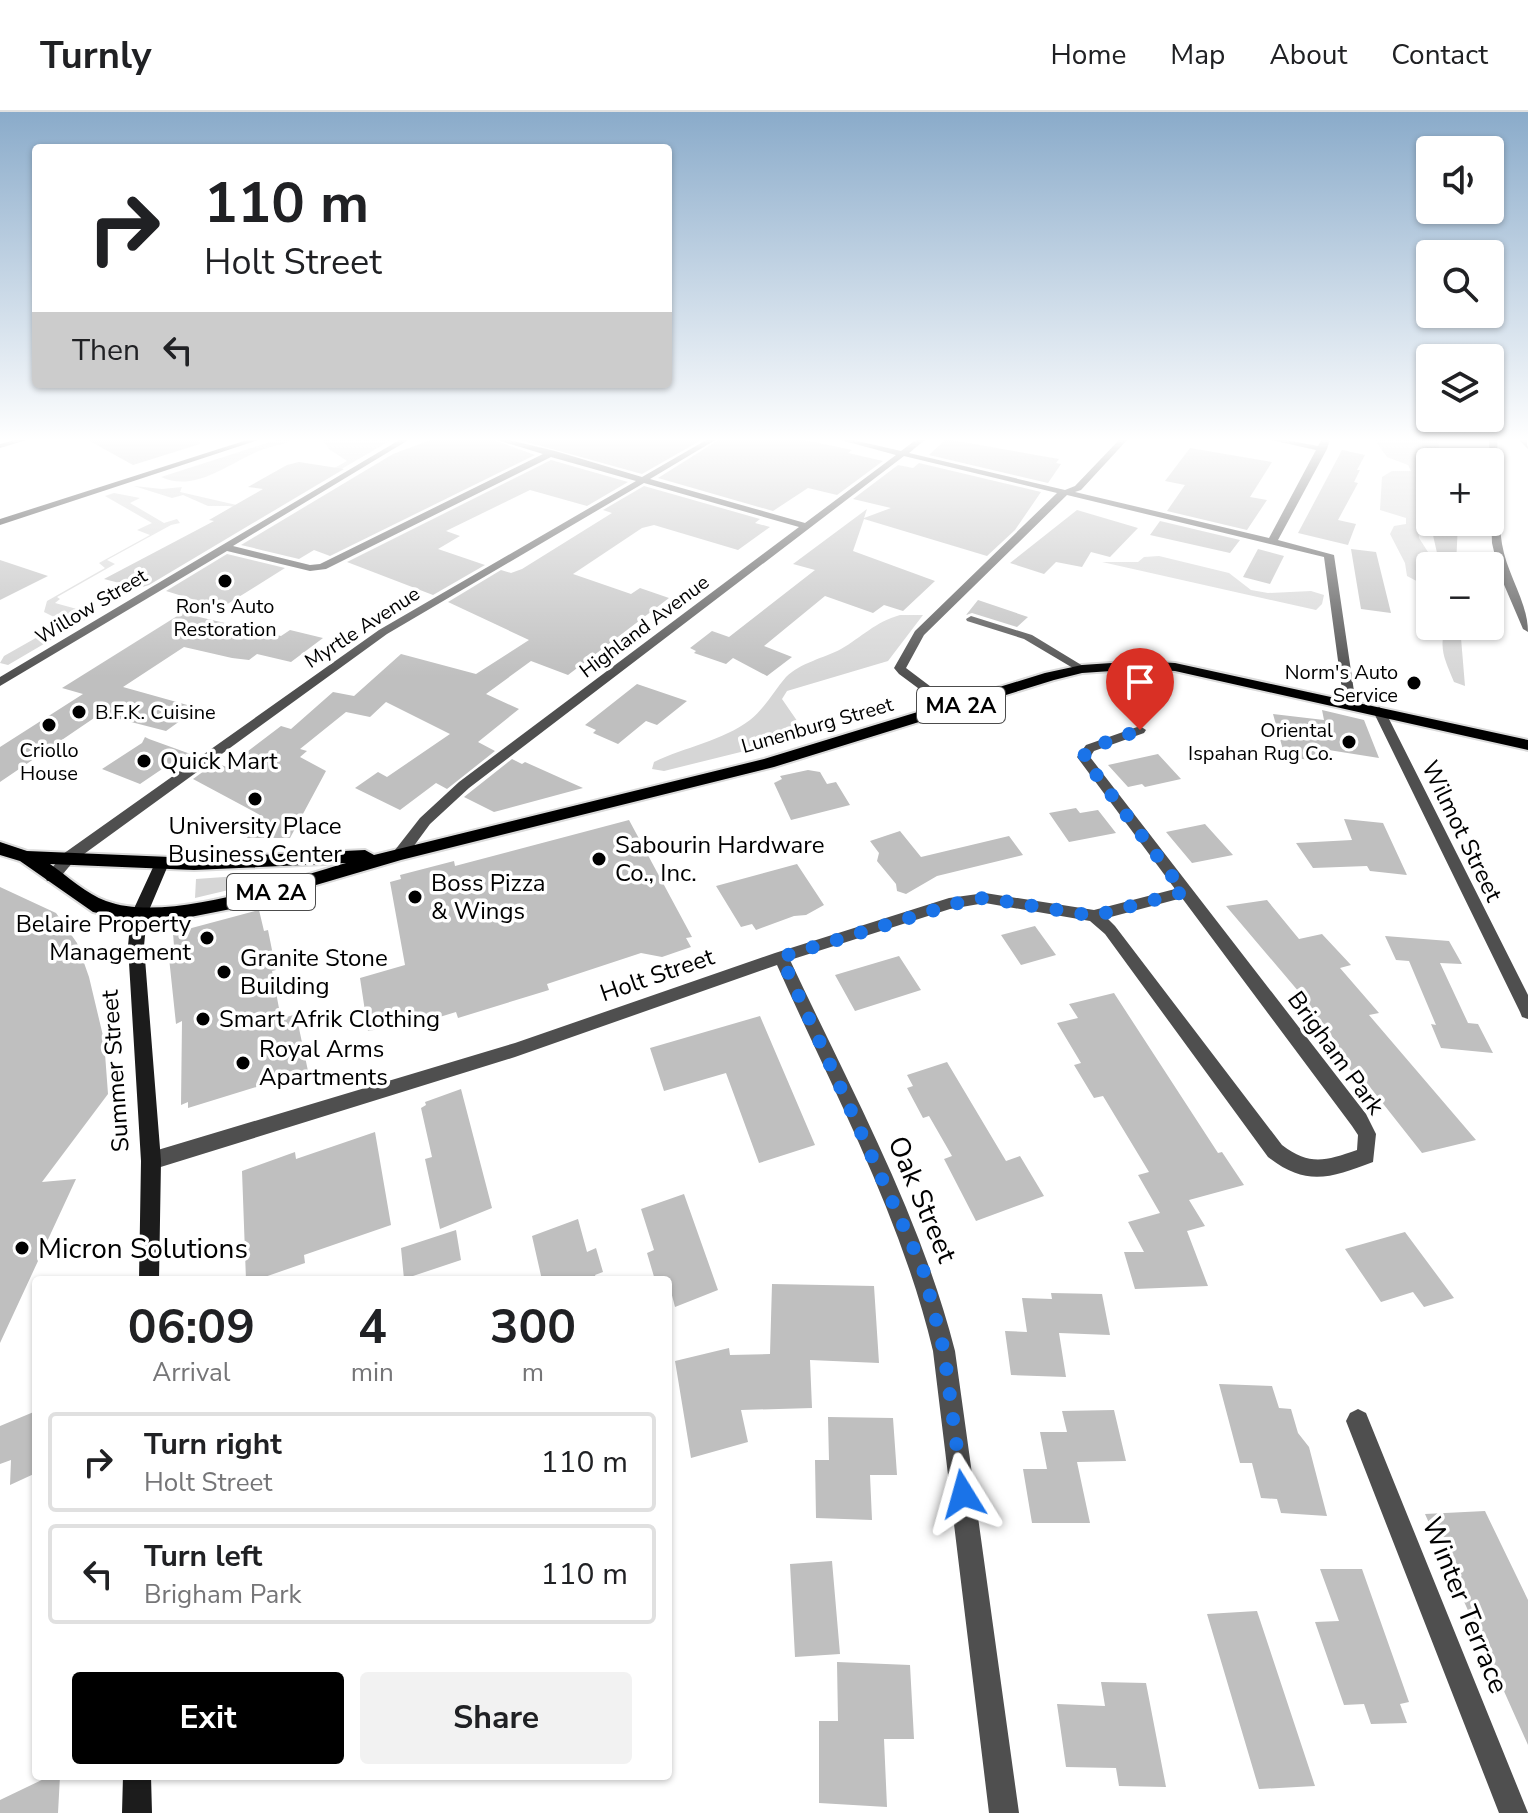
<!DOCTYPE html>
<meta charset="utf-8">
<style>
body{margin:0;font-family:"Nunito Sans",sans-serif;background:#f2f2f2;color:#202124;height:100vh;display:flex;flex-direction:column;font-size:30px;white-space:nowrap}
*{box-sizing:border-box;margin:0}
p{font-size:26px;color:#757577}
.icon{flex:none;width:44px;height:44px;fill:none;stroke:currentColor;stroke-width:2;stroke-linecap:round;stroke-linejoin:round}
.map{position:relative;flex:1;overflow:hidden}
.sheet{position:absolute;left:32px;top:1164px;width:640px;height:504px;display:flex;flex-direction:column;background:#fff;border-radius:8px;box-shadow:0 2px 6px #0004}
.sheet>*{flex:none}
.banner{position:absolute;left:32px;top:32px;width:640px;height:244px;border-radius:8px;box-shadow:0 2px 6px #0004;background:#fff;color:#202124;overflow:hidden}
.controls{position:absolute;left:1416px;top:24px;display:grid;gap:16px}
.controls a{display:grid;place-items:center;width:88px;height:88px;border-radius:8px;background:#fff;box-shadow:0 2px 6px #0004;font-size:40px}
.pin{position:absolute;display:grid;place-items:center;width:68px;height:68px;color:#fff;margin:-82px -34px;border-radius:50% 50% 50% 0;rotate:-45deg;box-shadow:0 0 8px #0007}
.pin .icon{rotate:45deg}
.me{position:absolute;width:88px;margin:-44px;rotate:352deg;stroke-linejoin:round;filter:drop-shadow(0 0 6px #0008)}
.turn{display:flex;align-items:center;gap:28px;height:168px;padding:0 40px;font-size:36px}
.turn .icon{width:104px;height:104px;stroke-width:2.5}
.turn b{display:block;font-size:56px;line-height:68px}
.then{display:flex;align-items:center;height:76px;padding:0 40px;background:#0003;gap:16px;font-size:30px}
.eta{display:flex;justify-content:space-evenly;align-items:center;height:136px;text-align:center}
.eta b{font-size:48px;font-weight:700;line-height:56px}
.primary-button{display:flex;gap:16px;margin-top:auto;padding:16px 40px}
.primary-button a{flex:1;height:92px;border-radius:8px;background:#000;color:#fff;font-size:32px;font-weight:700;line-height:92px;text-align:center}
.primary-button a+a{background:#f2f2f2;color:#202124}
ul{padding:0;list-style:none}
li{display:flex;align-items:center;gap:24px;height:100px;margin:0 16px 12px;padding:0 24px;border:4px solid #e0e0e0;border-radius:8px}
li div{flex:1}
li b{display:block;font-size:30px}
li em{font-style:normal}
header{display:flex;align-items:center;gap:48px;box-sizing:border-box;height:112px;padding:0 40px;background:#fff;border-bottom:2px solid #e0e0e0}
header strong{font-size:38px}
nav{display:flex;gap:44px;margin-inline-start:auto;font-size:28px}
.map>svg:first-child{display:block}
.green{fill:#d6d6d6}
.building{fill:#bfbfbf}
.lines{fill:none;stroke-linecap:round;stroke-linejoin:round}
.primary-casing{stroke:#dbdbdb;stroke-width:4}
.street{fill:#4f4f4f;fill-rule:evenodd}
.secondary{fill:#1c1c1c;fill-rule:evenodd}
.primary{fill:#000;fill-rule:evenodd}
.route{stroke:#1a73e8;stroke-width:14;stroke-dasharray:0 25.2}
.poi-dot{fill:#000;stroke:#fff;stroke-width:3}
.labels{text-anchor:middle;stroke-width:7;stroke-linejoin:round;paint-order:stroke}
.far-street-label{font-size:20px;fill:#000;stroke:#fff}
.far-poi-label{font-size:20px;fill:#000;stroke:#fff}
.shield{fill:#fff;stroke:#4c4c4c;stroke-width:2}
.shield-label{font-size:22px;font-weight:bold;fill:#000}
.poi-label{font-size:24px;fill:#000;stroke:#fff;text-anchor:start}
.street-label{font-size:24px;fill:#000;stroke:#fff}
.near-street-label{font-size:28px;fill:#000;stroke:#fff}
.near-poi-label{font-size:28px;fill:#000;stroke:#fff;text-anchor:start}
</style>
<header>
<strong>Turnly</strong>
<nav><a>Home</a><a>Map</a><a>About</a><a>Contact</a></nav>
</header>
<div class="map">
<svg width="1528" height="1701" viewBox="0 0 1528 1701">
<rect width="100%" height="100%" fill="#fff"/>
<path class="green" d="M 279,327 L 297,327 C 287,331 277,333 267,336 C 234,346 198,382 161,365 Z
M 322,327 L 393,327 L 266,401 L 229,394 L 208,394 L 183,383 L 172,386 L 134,374 L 162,377 L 182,375 L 180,380 L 258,398 L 347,349 L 329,337 Z
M 1374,327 L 1439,327 L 1438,342 L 1467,350 L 1430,350 L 1417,402 L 1419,426 L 1437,454 L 1430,454 L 1430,476 L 1407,464 L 1405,451 L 1390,422 L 1394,414 L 1406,412 L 1406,406 L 1380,398 L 1382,365 L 1392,359 L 1411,359 L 1408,353 L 1387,345 Z
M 114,381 L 140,386 L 130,391 L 164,411 L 177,407 L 180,411 L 171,413 L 107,448 L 115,452 L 57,485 L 60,487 L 55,491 L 95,502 L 8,553 L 0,551 L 4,544 L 64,510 L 44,500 L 47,489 L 105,456 L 99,451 L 150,423 L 137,418 L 152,411 L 105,384 Z
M 1159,444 L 1229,461 L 1251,478 L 1268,481 L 1311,479 L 1324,483 L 1322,492 L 1316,498 L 1102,450 L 1138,450 L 1144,445 Z
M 900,503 L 923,503 L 888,549 L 787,579 L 782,587 L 802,616 L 801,625 L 664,659 L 652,657 L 654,650 C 685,635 722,629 750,608 C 765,596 774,579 786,565 C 800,551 824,546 841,537 C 862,525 875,510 900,503 Z
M 1446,514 L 1460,514 L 1465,574 L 1454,570 C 1445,548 1438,536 1446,514 Z
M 267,762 L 272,764 L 267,769 L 195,786 L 196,767 Z"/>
<path class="building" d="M 86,327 L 199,327 L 200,332 L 133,353 Z
M 433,327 L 491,327 L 535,343 L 330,444 L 314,438 L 299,447 L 241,433 L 393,342 Z
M 516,327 L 703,327 L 642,362 Z
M 720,327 L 800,327 L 852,338 L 848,341 L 883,349 L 837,383 L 808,376 L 773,399 L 658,366 Z
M 946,327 L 1059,347 L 1056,351 L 1061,352 L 1048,371 L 929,343 Z
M 1190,336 L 1272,350 L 1250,385 L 1267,388 L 1247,418 L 1167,399 L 1185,373 L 1165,369 Z
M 1342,338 L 1365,343 L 1357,358 L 1360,358 L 1354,370 L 1358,371 L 1338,408 L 1356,412 L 1348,433 L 1298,421 Z
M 551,348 L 628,370 L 587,394 L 530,378 L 446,419 L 460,424 L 438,437 L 485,453 L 433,483 L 347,450 Z
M 299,350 L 344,357 L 149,473 L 139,476 L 104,467 L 214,409 L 209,408 L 263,377 L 248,375 L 287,353 Z
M 919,351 L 1041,380 L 1015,418 L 987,444 L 864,407 L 853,439 L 935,469 L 903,499 L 884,493 L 873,501 L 825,484 L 764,534 L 792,545 L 767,564 L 733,546 L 726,552 L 694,541 L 696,539 L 690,536 L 712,519 L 729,525 L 815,458 L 793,452 L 867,397 L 864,406 L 891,396 L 853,387 L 898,353 L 913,356 Z
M 644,374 L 760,407 L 755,411 L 770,415 L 738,438 L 654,413 L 642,416 L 573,462 L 631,482 L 640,476 L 669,486 L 568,563 L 531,549 L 486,582 L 519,597 L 478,630 L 495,639 L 447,677 L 436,671 L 400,698 L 355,676 L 378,660 L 387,665 L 450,622 L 386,590 L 370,605 L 346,600 L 300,637 L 307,639 L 300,645 L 326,659 L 290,726 L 247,726 L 260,703 L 193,667 L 215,651 L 227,655 L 281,614 L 291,617 L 333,580 L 354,584 L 401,542 L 476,562 L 529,528 L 448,490 L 501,458 L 511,461 L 522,457 L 612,401 L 603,398 Z
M 1077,398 L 1138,416 L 1110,445 L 1091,440 L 1082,455 L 1056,450 L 1044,462 L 1010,451 Z
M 1160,409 L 1240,428 L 1230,441 L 1150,423 Z
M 1430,410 L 1458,410 L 1456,454 L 1440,454 Z
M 1258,437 L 1284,444 L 1270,472 L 1243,465 Z
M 1351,437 L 1376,440 L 1391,501 L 1361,497 Z
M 227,442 L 285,456 L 221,496 L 166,479 Z
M 0,448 L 48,464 L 0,488 Z
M 978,488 L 1028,505 L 1017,515 L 972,501 L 966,503 Z
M 182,501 L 281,524 L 290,518 L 323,526 L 291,550 L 257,542 L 249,548 L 232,546 L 184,535 L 123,575 L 198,596 L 166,619 L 100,602 L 0,670 L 0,635 L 83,582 L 62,576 Z
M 637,572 L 687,589 L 657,613 L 646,609 L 618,632 L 593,621 L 596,618 L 585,613 Z
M 1322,598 L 1364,608 L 1379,646 L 1316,636 L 1320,649 L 1285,645 L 1273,602 L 1324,608 Z
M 145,625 L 149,627 L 196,644 L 176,658 L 168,653 L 140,672 L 102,657 L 142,631 Z
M 1158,642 L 1181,667 L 1145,675 L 1142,672 L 1128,675 L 1108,653 Z
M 512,647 L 522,652 L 525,650 L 583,676 L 494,700 L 464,685 Z
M 808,658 L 820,660 L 827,672 L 836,670 L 850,693 L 791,708 L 774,671 L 782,667 L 780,664 Z
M 1076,696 L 1080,701 L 1098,698 L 1116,721 L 1069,730 L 1049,701 Z
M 1344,707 L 1383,711 L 1407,763 L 1370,759 L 1367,754 L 1313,756 L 1296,731 L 1352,728 Z
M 629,708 L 692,825 L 686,826 L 691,835 L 662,845 L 641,841 L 547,872 L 549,878 L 458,906 L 456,900 L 397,918 L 396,914 L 368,919 L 360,866 L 405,853 L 390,770 L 401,767 L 400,763 L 454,749 L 455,754 Z
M 1205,712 L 1233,743 L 1192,751 L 1166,720 Z
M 900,719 L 921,745 L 1009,724 L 1023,743 L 937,764 L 906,782 L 897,779 L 896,772 L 877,749 L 879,741 L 870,729 Z
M 797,752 L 824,793 L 806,803 L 794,804 L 756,818 L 752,812 L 741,815 L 716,774 Z
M 0,775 L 56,801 L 77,831 L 89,865 L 104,928 L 108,982 L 42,1070 L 76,1067 L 0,1231 Z
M 1267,788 L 1299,827 L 1322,822 L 1351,853 L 1340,856 L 1379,901 L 1369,903 L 1476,1028 L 1422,1041 L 1366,970 L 1361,971 L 1332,935 L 1339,933 L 1296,881 L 1299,880 L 1226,794 Z
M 259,798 L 264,819 L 268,818 L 276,858 L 272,859 L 281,907 L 296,902 L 308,959 L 188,996 L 188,990 L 181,993 L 182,909 L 176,912 L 168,836 L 174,834 L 173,821 Z
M 1035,814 L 1056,843 L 1021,853 L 1001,823 Z
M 1385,824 L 1449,829 L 1462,852 L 1440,851 L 1468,911 L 1478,912 L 1493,941 L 1441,936 L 1431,912 L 1436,913 L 1409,849 L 1396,848 Z
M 899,844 L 921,878 L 855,899 L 835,863 Z
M 1114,881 L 1218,1041 L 1222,1040 L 1244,1073 L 1189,1088 L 1205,1114 L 1187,1119 L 1208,1174 L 1135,1177 L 1124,1140 L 1144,1140 L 1128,1110 L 1160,1101 L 1138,1063 L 1149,1060 L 1103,984 L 1094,986 L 1074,953 L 1081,951 L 1057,911 L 1078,906 L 1069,892 Z
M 760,904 L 815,1033 L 759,1051 L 726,961 L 664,979 L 650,936 Z
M 947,950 L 1006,1049 L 1020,1044 L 1044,1084 L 976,1109 L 944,1047 L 952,1044 L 929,1004 L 923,1006 L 907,976 L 913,974 L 907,963 Z
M 461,977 L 492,1096 L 440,1117 L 425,1047 L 432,1045 L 421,996 L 426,993 L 425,990 Z
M 375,1020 L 391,1113 L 304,1143 L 305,1151 L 256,1168 L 246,1168 L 242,1059 L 295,1040 L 296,1047 Z
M 684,1082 L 718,1178 L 675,1195 L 668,1168 L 655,1168 L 647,1141 L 654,1138 L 641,1097 Z
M 578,1107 L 587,1140 L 596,1136 L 603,1160 L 595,1163 L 597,1168 L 542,1168 L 532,1124 Z
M 456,1118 L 461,1148 L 404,1167 L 401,1136 Z
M 1405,1120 L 1454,1186 L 1424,1195 L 1413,1180 L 1381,1190 L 1345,1137 Z
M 772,1172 L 874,1174 L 879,1251 L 810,1248 L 812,1296 L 741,1298 L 748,1330 L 691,1346 L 675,1249 L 729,1236 L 730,1243 L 770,1242 Z
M 1051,1181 L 1102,1182 L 1110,1223 L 1059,1221 L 1066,1265 L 1011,1263 L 1005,1219 L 1027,1220 L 1022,1186 L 1052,1187 Z
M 1219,1272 L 1272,1274 L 1279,1296 L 1291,1297 L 1298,1321 L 1309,1335 L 1327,1404 L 1281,1401 L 1277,1387 L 1261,1386 L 1252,1351 L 1240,1351 Z
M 1114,1298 L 1126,1349 L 1077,1350 L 1090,1411 L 1032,1411 L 1023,1357 L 1047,1357 L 1040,1320 L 1067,1320 L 1062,1299 Z
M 36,1299 L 36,1361 L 10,1373 L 11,1348 L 0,1352 L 0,1314 Z
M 828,1305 L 893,1306 L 897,1363 L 870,1363 L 872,1408 L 816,1406 L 815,1348 L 829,1348 Z
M 1485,1399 L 1528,1488 L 1528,1633 L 1425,1402 Z
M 832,1449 L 840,1542 L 795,1545 L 790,1452 Z
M 1320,1457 L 1362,1457 L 1409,1590 L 1400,1592 L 1407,1611 L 1371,1612 L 1364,1592 L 1344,1593 L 1315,1510 L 1339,1509 Z
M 1257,1499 L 1315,1674 L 1259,1677 L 1207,1502 Z
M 837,1550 L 910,1553 L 914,1627 L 884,1627 L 887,1695 L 819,1691 L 819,1609 L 838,1609 Z
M 1101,1570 L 1146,1571 L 1166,1675 L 1119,1674 L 1116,1656 L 1066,1655 L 1057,1592 L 1105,1594 Z
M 50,1664 L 60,1664 L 58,1701 L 0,1701 L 0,1688 Z"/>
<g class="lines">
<g class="primary-casing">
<path id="primary" d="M 1141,549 L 1175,551 L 1528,628 L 1528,638 L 1175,559 L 1141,557 L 1082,561 L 1054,568 L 774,655 L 401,748 L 241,795 L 165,810 L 139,810 L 93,800 L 20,749 L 0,743 L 0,730 L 27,739 L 194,746 L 365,738 L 374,743 L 764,647 L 1045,561 L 1082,553 ZM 346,751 C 283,769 168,812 106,789 C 87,782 67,764 50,752 L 194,758 Z"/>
</g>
<path class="street" d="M 18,327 L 30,327 L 0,336 L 0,332 Z
M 401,327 L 410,327 L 233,434 L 310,453 L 320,452 L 543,342 L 494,327 L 505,327 L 555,339 L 642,365 L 708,327 L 717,327 L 650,367 L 805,411 L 896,343 L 837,327 L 849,327 L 901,339 L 917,327 L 926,327 L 909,341 L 1065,378 L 1075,374 L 1120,327 L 1128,327 L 1081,378 L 1075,380 L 1269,426 L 1316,338 L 1267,327 L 1281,327 L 1318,334 L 1322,327 L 1330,327 L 1327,337 L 1278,428 L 1334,443 L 1356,593 L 1350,597 L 1344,593 L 1324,445 L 1067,383 L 924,523 L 906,556 L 959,596 L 957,599 L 949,599 L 899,562 L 894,556 L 915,519 L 1057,381 L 904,344 L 469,676 L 430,712 L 405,746 L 395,746 L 393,742 L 395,738 L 420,706 L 459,670 L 799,415 L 644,371 L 387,522 L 73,750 L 57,769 L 47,769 L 45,765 L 63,742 L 379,518 L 636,369 L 551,345 L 326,457 L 310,459 L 227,439 L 0,574 L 0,565 Z
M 1489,327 L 1497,327 C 1499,361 1497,398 1502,432 C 1507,463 1528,490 1528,520 L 1523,517 L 1499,461 L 1492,431 Z
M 1518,327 L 1526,327 L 1528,337 Z
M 971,504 L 1032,523 L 1088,557 L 1078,559 L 1024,527 L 967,509 L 966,507 Z
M 1379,595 L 1385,599 L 1528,883 L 1528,907 L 1522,905 L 1520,900 L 1373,599 Z
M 1140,614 L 1146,618 L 1144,621 L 1094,639 L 1090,645 L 1366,1002 L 1376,1022 L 1373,1050 C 1331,1066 1306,1075 1268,1045 L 1105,822 L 1090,809 L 985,791 L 950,797 L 790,848 C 850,976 920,1102 955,1239 L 1019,1701 L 989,1701 L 933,1239 C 901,1104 833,979 777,853 L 515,945 L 151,1058 L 144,1055 L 141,1049 L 144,1043 L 151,1040 L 515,931 L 775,841 L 949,786 L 985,781 L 1094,798 L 1175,777 L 1077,645 L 1086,633 ZM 1182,786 L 1352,1014 L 1358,1023 L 1357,1038 C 1325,1049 1310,1054 1282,1033 L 1115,814 L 1107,806 Z
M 1358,1297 L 1366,1301 L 1528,1701 L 1499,1701 L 1346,1309 L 1350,1301 Z"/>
<path class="secondary" d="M 250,327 L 261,327 L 0,413 L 0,407 Z
M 162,746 L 169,751 L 147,803 L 144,834 L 161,1049 L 159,1168 L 139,1168 L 141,1049 L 128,834 L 131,803 L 155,751 Z
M 123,1664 L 151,1664 L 152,1701 L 122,1701 Z"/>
<use href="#primary" class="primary"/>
</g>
<linearGradient id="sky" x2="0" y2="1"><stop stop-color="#8aabca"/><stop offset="0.58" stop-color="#fff"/><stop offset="1" stop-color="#fff" stop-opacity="0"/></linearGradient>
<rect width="1528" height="565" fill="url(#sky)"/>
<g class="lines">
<path class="route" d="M 963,1382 L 944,1239 L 923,1157 L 781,845 L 971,787 L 985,786 L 1094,804 L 1184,780 L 1083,645 L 1090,636 L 1140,618"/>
</g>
<g class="poi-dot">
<circle cx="225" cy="469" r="8"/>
<circle cx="1414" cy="571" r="8"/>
<circle cx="79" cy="600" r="8"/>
<circle cx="49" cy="613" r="8"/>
<circle cx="1349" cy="630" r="8"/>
<circle cx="144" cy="649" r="8"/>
<circle cx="255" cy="687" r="8"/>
<circle cx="599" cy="747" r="8"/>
<circle cx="415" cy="785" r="8"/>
<circle cx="207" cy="826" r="8"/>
<circle cx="224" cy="860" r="8"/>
<circle cx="203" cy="907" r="8"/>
<circle cx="243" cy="951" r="8"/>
<circle cx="22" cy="1136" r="8"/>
</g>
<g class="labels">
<g class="far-street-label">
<text transform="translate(91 494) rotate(-31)" y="7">Willow Street</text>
<text transform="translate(644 514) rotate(-37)" y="7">Highland Avenue</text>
<text transform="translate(362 515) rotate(-33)" y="7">Myrtle Avenue</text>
<text transform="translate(817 613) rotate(-16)" y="7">Lunenburg Street</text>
</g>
<g class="far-poi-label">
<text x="225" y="501">Ron's Auto<tspan x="225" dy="23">Restoration</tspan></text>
<text x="1398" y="567" text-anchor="end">Norm's Auto<tspan x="1398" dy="23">Service</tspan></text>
<text x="95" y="607" text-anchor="start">B.F.K. Cuisine</text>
<text x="1333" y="625" text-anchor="end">Oriental<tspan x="1333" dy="23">Ispahan Rug Co.</tspan></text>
<text x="49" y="645">Criollo<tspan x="49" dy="23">House</tspan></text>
</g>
<g class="shield">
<rect x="917" y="575" width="88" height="36" rx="6"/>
<rect x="227" y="762" width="88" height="36" rx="6"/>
</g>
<g class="shield-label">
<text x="961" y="601">MA 2A</text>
<text x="271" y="788">MA 2A</text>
</g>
<g class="poi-label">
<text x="160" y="657">Quick Mart</text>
<text x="255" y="722" text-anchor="middle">University Place<tspan x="255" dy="28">Business Center</tspan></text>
<text x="615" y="741">Sabourin Hardware<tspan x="615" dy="28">Co., Inc.</tspan></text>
<text x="431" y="779">Boss Pizza<tspan x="431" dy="28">&amp; Wings</tspan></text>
<text x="191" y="820" text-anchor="end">Belaire Property<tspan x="191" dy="28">Management</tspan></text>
<text x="240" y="854">Granite Stone<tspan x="240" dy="28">Building</tspan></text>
<text x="219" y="915">Smart Afrik Clothing</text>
<text x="259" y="945">Royal Arms<tspan x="259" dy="28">Apartments</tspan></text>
</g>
<g class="street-label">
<text transform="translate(1462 719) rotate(64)" y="8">Wilmot Street</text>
<text transform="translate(657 863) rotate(-19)" y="8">Holt Street</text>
<text transform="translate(1336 941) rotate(54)" y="8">Brigham Park</text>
<text transform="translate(115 959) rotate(-94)" y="8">Summer Street</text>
</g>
<g class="near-street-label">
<text transform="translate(923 1087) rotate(67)" y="10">Oak Street</text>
<text transform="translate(1466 1493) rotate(68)" y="10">Winter Terrace</text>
</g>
<g class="near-poi-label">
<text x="38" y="1146">Micron Solutions</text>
</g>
</g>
</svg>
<div class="controls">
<a><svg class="icon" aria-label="sound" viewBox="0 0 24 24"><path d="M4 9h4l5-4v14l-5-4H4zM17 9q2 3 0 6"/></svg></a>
<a><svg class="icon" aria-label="search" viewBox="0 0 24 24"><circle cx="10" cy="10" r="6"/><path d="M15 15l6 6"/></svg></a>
<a><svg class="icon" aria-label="layers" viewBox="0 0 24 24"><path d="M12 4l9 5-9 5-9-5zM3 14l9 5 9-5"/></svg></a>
<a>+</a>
<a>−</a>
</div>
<div class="pin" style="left:1140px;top:618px;background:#d93025"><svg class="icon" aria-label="arrive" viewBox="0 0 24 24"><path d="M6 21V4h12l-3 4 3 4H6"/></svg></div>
<svg class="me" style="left:963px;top:1382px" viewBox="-20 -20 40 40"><path d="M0-17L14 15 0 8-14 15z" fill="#1a73e8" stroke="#fff" stroke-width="4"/></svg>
<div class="banner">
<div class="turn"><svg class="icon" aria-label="right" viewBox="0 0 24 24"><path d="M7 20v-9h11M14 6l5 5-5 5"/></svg><div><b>110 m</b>Holt Street</div></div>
<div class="then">Then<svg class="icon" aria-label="left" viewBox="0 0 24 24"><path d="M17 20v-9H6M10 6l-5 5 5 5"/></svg></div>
</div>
<section class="sheet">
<div class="eta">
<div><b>06:09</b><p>Arrival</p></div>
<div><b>4</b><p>min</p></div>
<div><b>300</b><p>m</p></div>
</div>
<ul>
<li><svg class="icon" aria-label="right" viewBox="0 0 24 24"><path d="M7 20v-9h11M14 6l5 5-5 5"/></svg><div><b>Turn right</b><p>Holt Street</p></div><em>110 m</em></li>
<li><svg class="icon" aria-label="left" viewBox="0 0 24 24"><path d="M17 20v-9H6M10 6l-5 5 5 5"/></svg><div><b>Turn left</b><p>Brigham Park</p></div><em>110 m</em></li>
</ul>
<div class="primary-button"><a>Exit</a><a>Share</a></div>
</section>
</div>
